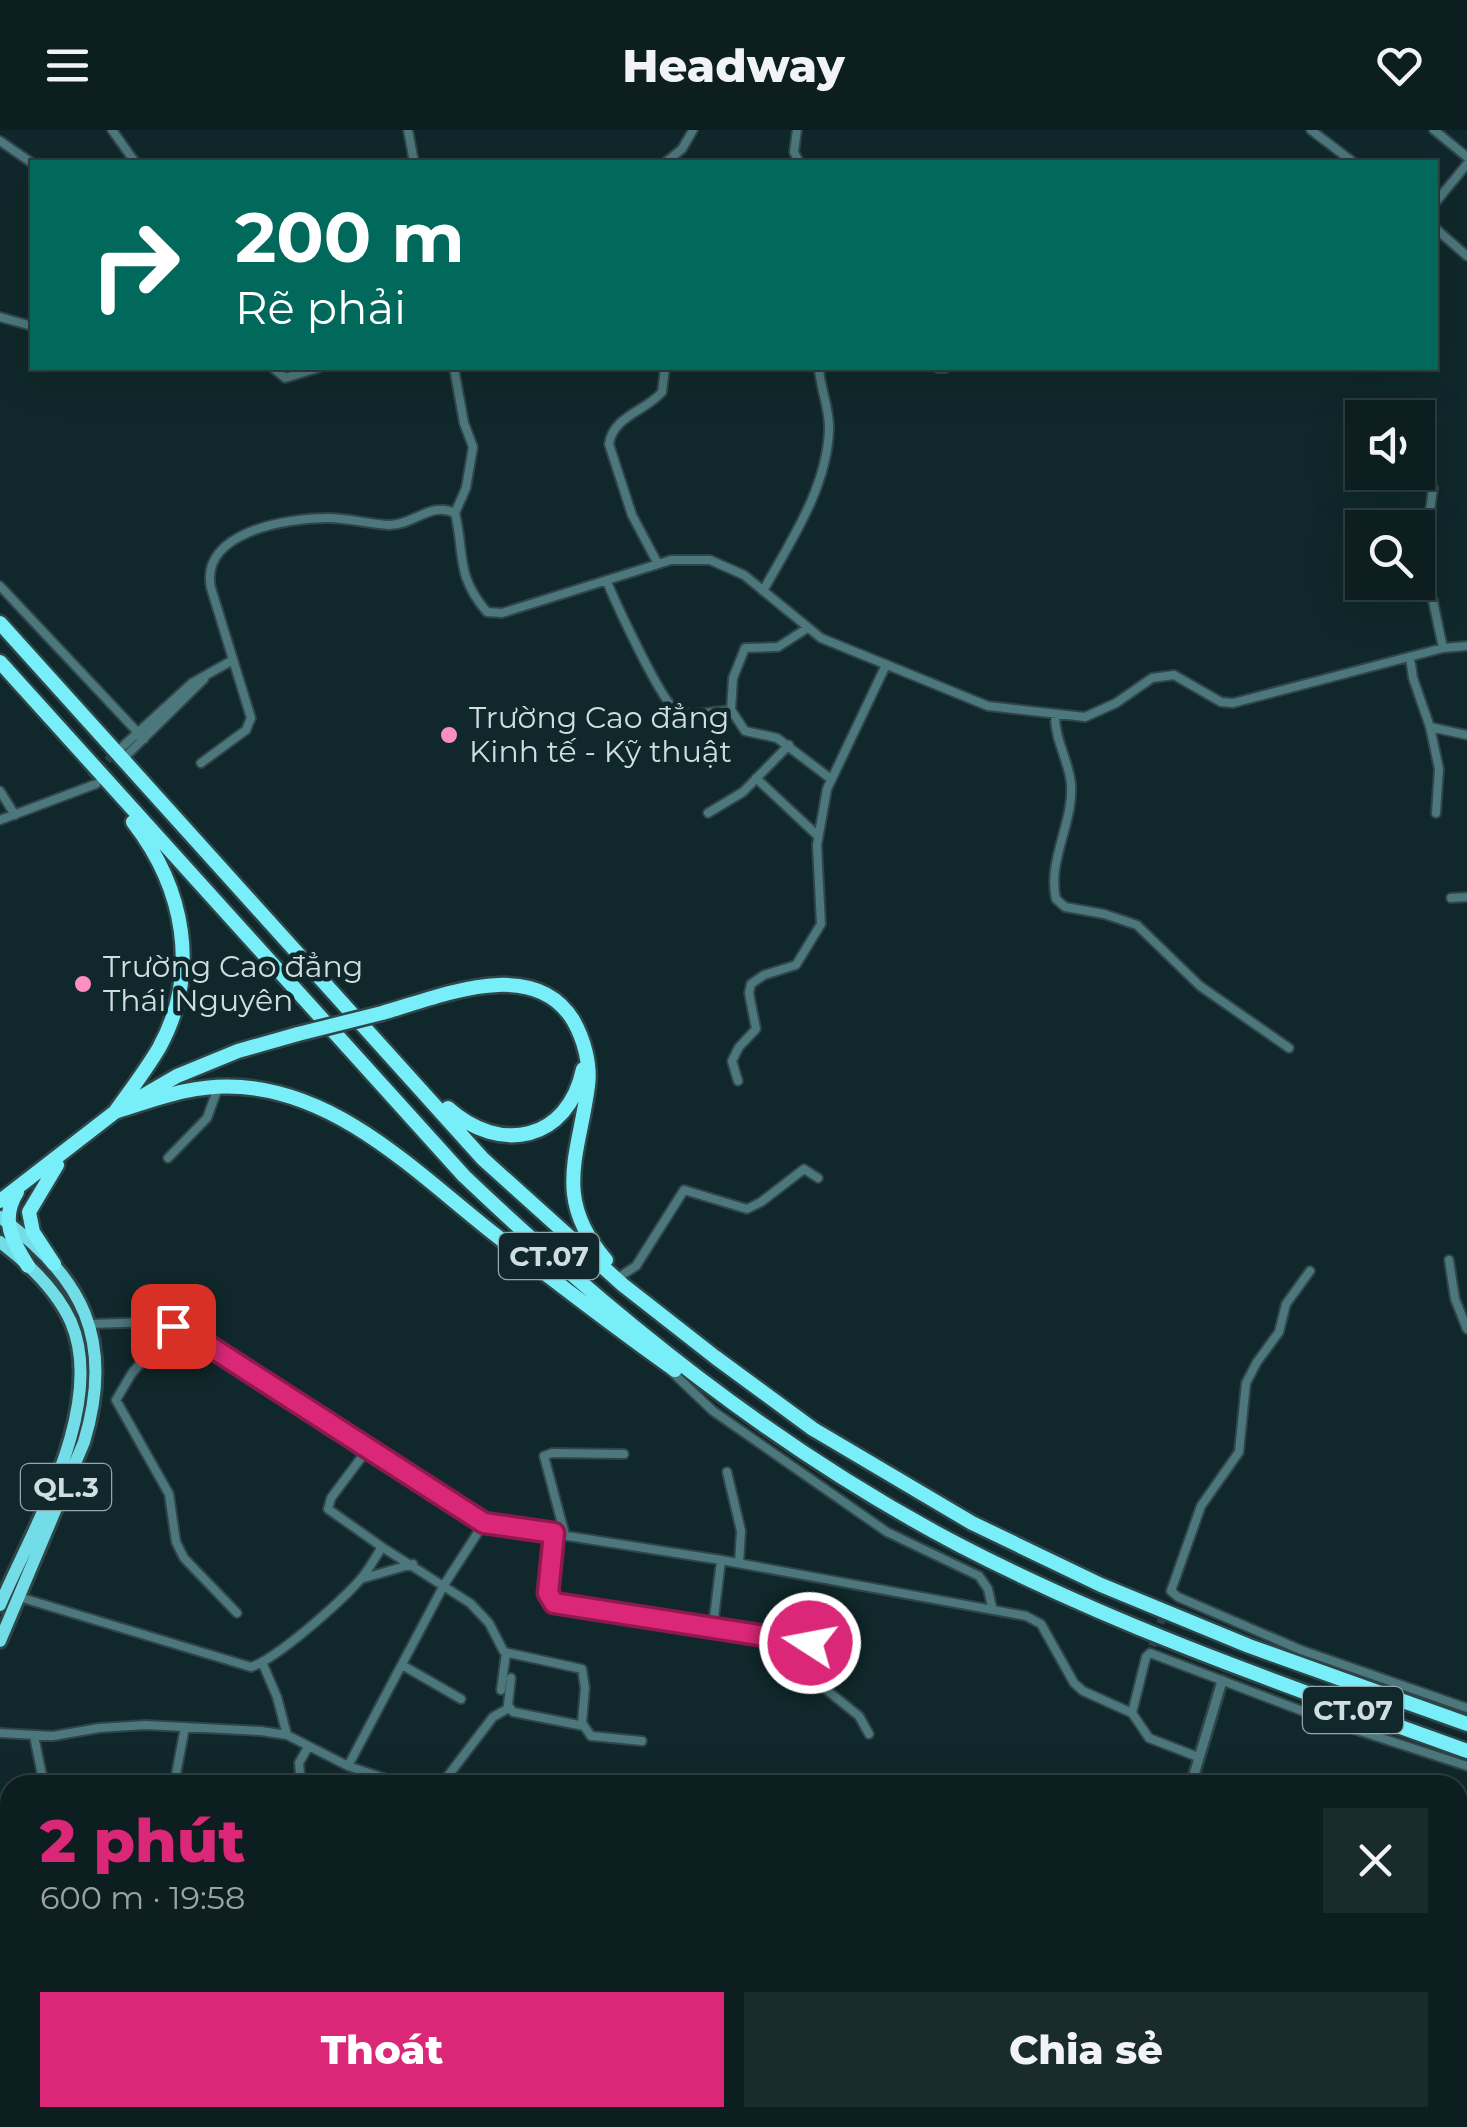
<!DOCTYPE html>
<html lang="vi">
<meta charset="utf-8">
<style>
body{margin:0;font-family:Montserrat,sans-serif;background:#1a2b2d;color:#f1f3f6;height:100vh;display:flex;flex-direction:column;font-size:38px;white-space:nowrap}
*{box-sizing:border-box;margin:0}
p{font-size:32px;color:#9aa2a5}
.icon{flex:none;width:55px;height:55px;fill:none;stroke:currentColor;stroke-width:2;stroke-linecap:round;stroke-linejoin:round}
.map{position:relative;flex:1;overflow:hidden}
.side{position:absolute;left:0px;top:1645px;width:1468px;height:352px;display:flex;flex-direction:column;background:#0c1e20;border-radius:30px 30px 0 0;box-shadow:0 10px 40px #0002,0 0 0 2px #2c3c3e}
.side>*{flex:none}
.banner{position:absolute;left:30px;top:30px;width:1408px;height:210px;border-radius:0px;box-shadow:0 10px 40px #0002,0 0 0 2px #2c3c3e;background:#00695c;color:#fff;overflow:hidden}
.fabs{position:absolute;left:1345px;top:270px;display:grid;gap:20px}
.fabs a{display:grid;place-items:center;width:90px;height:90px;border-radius:0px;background:#0c1e20;box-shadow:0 10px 40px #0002,0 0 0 2px #2c3c3e;font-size:50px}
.pin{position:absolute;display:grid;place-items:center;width:85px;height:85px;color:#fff;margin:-42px;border-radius:20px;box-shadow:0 5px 15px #0006}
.me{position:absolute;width:110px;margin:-55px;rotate:281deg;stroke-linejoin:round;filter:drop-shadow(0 0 8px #0008)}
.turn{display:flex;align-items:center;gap:35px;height:210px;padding:0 40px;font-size:45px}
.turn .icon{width:130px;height:130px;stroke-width:2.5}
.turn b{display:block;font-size:70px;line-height:85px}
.round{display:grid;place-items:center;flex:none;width:105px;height:105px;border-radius:0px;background:#1a2b2d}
.overview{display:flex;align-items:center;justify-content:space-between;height:170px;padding:0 40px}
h1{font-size:60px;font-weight:800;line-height:75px;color:#db2777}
.primary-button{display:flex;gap:20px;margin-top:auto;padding:20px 40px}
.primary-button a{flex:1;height:115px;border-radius:0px;background:#db2777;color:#fff;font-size:40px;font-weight:800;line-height:115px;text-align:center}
.primary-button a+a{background:#1a2b2d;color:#f1f3f6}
header{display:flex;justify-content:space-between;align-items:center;height:130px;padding:0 40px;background:#0c1e20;font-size:45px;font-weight:800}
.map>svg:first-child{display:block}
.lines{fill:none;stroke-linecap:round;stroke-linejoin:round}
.minor-tunnel{stroke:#2d4346;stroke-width:8;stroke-dasharray:8 4;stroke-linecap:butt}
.minor-casing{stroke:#2f4548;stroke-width:12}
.tertiary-casing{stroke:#2f4548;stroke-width:14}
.trunk-casing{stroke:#2f4548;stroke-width:18}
.motorway-casing{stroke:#2f4548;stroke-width:19}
.minor{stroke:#4c777c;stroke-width:8}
.tertiary{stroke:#4c777c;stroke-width:9}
.trunk{stroke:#72dde7;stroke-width:12}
.motorway{stroke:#78eef9;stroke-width:14}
.motorway-bridge-casing{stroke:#2f4548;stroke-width:19;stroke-linecap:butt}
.motorway-bridge{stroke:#78eef9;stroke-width:14}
.route-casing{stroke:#8e194d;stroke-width:25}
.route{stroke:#db2777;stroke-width:18}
.poi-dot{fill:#fb8fc4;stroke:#10282b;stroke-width:4}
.labels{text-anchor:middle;stroke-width:9;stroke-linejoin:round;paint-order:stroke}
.shield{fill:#10282b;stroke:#96a7aa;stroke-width:2.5}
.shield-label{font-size:28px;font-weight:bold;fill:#d0dee0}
.poi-label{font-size:30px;fill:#d0dee0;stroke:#10282b;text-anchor:start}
</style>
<header><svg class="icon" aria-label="menu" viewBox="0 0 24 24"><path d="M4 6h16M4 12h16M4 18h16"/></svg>Headway<svg class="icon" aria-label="heart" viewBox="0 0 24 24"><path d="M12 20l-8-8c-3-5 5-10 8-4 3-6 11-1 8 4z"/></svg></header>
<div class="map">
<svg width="1467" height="1997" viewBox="0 0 1467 1997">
<rect width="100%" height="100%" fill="#10282b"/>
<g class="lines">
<path class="minor-tunnel" d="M 90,647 L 117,621
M 1152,1516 L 1168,1472"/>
<g class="minor-casing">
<path id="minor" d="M 112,0 L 135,32
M 408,0 L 414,32
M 797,0 L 794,22 L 799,32
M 1311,0 L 1353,32
M 1434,0 L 1467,27
M 0,11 L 32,33
M 666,32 L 682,19 L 693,0
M 1435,73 L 1467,34
M 1435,98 L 1467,126
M 0,187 L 32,196
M 273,238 L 285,248 L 318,238
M 454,238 L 464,293 L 473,317 L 466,358 L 455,383
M 938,238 L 945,238
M 1400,342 L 1426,350 L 1433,358 L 1427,404 L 1418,428
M 658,434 L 632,385 L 609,314 C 613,286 646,281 662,262 L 665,238
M 1418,440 L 1433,471 L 1443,518
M 607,452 C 616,473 662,574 677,581 C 692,587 716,581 731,580 L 745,601 L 777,608 L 831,649
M 0,456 L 144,609
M 763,461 C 790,412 827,358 829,300 C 830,278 820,259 819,238
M 1410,527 L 1413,548 L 1430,597 L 1467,605
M 731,580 L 733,548 L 745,518 L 778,517 L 806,499
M 1055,586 C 1055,611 1069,631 1071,654 C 1074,692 1047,731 1056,769 L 1065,777 L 1104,784 L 1137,795 L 1200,856 L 1289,918
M 1430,597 L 1439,639 L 1436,683
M 121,618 L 192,553 L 231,531
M 127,625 L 204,549
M 201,633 L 246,600 L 251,588 L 211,458 C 199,402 287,388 328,388 C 348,388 369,394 389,395 C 414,395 431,371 455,383 C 465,424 455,445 487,482 L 502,483 L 671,430 L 710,430 L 744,445 L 821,508 L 988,576 L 1085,587 L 1116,573 L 1152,548 L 1174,545 L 1221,572 L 1233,573 L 1443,518 L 1467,516
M 756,648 L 818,706
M 0,661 L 15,685
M 708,683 L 743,662 L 789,615
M 0,690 L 96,654
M 1451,768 L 1467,767
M 738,951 L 732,931 L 739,917 L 756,899 L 749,863 L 751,854 L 764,845 L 796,835 L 821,794 L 817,715 L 827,659 L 886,535
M 168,1028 L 207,988 L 218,958
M 1449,1130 L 1455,1169 L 1467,1199
M 1310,1141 L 1286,1174 L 1279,1202 L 1257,1232 L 1246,1253 L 1239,1322 L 1201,1376 L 1171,1461 L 1178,1467 L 1301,1520 L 1467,1578
M 622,1145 L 636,1136 L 684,1060 L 747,1079 L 761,1072 L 804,1039 L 818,1048
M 90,1194 L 153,1192 L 186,1202 L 484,1393 L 721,1430 L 1026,1486 L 1041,1494 L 1074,1553 L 1083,1561 L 1132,1583 L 1149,1608 L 1198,1627
M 173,1196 L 132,1243 L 116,1270 L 169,1364 L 176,1412 L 184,1428 L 237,1483
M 672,1242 L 713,1281 L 887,1402 L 979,1446 L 988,1459 L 992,1477
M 367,1320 L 331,1368 L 328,1379 L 382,1417
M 727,1342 L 741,1401 L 739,1433
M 554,1403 L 548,1463 L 554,1473 L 807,1510 L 811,1517 L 818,1553 L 859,1586 L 869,1604
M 565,1405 L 544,1326 L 552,1323 L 624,1324
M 364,1448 L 413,1434
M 19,1467 L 251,1537 C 278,1528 339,1473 359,1451 C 368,1441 375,1428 382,1417 L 470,1473 L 489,1493 L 504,1522 L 582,1539 L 585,1558 L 582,1593 L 591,1606 L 642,1611
M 713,1496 L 721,1430
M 262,1532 L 277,1567 L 287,1605
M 402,1535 L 461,1569
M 511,1548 L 508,1575 L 513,1582 L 584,1596
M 501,1560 L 506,1523
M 1132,1583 L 1146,1527 L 1150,1523 L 1326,1590 L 1467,1636
M 0,1603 L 53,1606 L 99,1598 L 145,1595 L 261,1601 L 287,1605 L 348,1636 L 404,1655
M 34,1606 L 44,1655
M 348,1636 L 444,1455 L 484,1393
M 174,1655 L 185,1597
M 301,1655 L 299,1633 L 308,1617
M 441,1655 L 493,1587 L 509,1578
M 0,1802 L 10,1806
M 1458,1850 L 1462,1851 L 1467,1863
M 637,1988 L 648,1997
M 966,1988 L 970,1997
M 1289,1988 L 1293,1997
M 1309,1988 L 1319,1997
M 607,1997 L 615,1988
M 724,1997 L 747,1988
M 1038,1997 L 1054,1989
M 1210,1997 L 1213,1988"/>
</g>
<g class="tertiary-casing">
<path id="tertiary" d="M 1191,1655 L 1222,1551
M 1420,1988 L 1427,1997"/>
</g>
<g class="trunk-casing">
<path id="trunk" d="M 0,1087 C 83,1147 115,1210 84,1312 L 0,1511
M 0,1112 C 28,1133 56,1159 71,1192 C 107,1276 33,1398 0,1475"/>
</g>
<g class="motorway-casing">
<path id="motorway" d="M 0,493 L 483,1029 L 623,1155 L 715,1227 L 813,1299 L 972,1393 L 1101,1455 L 1249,1516 L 1467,1594
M 0,532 L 464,1046 C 613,1188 777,1320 961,1416 C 1123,1500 1296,1559 1467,1621
M 382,883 C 439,867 533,825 573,890 C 584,909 591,935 588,956 C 579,1025 552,1068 606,1130
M 448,978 C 500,1025 568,1011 583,939
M 115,982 C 156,969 196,953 241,957 C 341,964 418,1044 493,1103 C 553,1150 613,1196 675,1240
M 115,982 C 130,961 146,940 159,918 C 201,842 184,758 133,692
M 17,1062 C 0,1089 12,1111 28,1136
M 0,1071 L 115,982 L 177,946 L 238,921 L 298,904
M 54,1134 L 33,1102 L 29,1082 L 57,1035"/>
</g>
<use href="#minor" class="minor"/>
<use href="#tertiary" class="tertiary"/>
<use href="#trunk" class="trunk"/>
<use href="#motorway" class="motorway"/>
<g class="motorway-bridge-casing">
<path id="motorway-bridge" d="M 298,904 L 382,883"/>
</g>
<use href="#motorway-bridge" class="motorway-bridge"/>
</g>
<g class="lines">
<g class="route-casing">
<path id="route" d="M 173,1196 L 200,1210 L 484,1393 L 554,1403 L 548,1463 L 554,1473 L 810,1513"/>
</g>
<use href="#route" class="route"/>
</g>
<g class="poi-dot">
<circle cx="449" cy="605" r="10"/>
<circle cx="83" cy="854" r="10"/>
</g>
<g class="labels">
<g class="shield">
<rect x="499" y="1103" width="100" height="46" rx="8"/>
<rect x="21" y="1334" width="90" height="46" rx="8"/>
<rect x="1303" y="1557" width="100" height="46" rx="8"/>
</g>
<g class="shield-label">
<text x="549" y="1136">CT.07</text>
<text x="66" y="1367">QL.3</text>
<text x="1353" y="1590">CT.07</text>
</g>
<g class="poi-label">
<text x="469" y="598">Trường Cao đẳng<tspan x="469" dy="34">Kinh tế - Kỹ thuật</tspan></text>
<text x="103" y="847">Trường Cao đẳng<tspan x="103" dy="34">Thái Nguyên</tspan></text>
</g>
</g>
</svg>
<div class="fabs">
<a><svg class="icon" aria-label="sound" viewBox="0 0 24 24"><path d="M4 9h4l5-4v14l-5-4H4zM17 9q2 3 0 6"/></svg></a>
<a><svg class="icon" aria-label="search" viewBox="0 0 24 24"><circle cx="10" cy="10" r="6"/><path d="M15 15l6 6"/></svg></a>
</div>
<div class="pin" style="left:173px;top:1196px;background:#d93025"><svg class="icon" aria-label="arrive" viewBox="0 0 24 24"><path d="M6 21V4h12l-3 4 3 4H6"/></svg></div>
<svg class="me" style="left:810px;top:1513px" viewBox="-20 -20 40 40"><circle r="17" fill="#db2777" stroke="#fff" stroke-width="3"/><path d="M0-11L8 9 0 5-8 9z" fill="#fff"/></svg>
<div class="banner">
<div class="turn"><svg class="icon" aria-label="right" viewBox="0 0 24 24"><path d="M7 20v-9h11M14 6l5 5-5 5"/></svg><div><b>200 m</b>Rẽ phải</div></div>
</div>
<section class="side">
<div class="overview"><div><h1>2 phút</h1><p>600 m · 19:58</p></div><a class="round"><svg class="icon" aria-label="close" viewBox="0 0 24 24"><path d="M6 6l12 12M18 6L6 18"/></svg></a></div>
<div class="primary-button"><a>Thoát</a><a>Chia sẻ</a></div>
</section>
</div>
